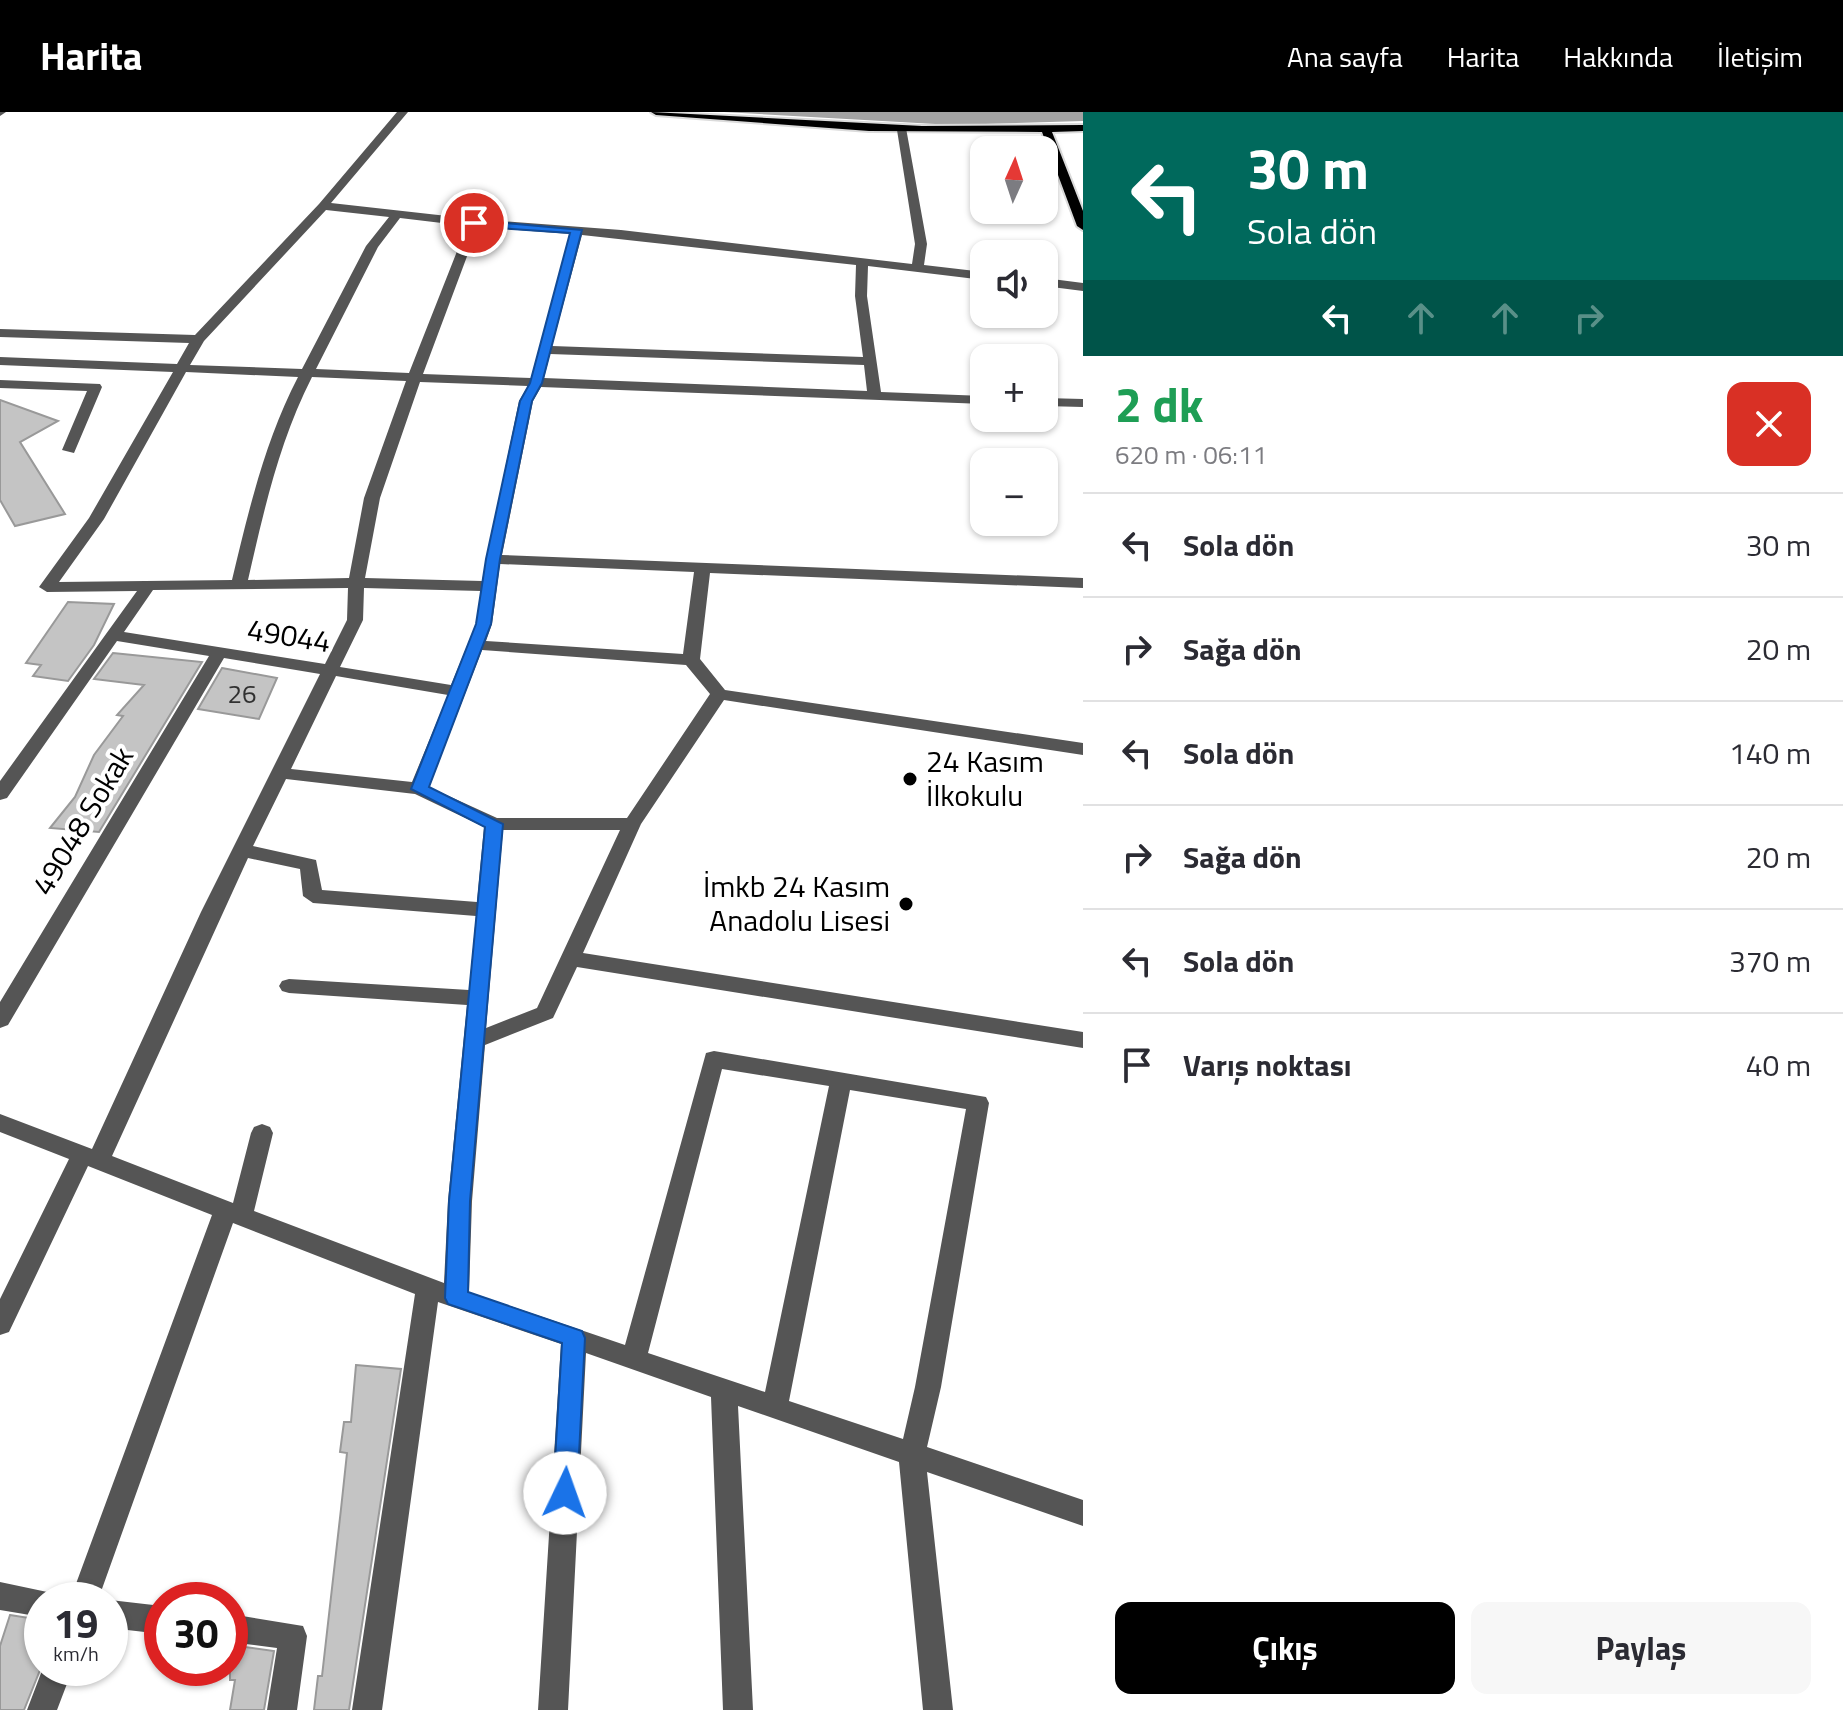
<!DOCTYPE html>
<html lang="tr">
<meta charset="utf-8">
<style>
body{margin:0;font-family:"Titillium Web",sans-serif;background:#f7f7f7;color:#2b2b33;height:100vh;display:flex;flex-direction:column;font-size:30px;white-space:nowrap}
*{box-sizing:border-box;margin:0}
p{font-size:26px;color:#7c7c81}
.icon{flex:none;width:44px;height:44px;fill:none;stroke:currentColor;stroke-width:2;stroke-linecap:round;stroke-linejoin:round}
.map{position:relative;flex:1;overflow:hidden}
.panel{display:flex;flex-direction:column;background:#fff;width:760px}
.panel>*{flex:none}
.hud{background:#00695c;color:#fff;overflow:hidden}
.needle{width:52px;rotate:3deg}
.buttons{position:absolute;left:970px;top:24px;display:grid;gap:16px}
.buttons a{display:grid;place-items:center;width:88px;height:88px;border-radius:16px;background:#fff;box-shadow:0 2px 6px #0004;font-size:40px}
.speed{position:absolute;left:24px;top:1470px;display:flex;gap:16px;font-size:40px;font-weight:700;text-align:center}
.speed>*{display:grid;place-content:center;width:104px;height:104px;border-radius:50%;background:#fff;box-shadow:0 2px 6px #0004;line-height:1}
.speed small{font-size:20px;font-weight:400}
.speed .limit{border:12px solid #d22;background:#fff;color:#111}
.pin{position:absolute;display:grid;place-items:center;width:68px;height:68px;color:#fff;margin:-34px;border:4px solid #fff;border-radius:50%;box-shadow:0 2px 8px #0007}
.me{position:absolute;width:88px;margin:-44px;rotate:3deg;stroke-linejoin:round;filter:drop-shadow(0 0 6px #0008)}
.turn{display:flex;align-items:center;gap:28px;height:168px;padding:0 32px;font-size:36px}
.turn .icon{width:104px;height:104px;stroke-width:2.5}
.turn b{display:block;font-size:56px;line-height:68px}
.lanes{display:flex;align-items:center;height:76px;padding:0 32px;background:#0003;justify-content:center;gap:40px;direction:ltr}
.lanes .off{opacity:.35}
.round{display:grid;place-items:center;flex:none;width:84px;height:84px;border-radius:16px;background:#f7f7f7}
.head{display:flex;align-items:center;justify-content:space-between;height:136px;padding:0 32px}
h1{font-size:48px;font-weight:700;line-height:60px;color:#1e9e55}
.primary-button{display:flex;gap:16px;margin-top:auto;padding:16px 32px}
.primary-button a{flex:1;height:92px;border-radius:16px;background:#000;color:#fff;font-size:32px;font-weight:700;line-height:92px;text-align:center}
.primary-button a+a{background:#f7f7f7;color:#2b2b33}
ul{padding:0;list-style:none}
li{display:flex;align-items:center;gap:24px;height:104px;padding:0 32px;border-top:2px solid #e1e1e2}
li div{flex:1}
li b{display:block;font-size:30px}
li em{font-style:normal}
header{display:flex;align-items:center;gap:48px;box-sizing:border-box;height:112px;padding:0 40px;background:#000;color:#fff}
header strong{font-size:38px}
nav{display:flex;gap:44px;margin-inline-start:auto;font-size:28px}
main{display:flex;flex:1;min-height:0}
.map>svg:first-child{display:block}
.water{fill:#a3a3a3}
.building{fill:#c4c4c4;stroke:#999;stroke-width:2}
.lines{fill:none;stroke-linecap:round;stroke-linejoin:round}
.major-casing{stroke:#dbdbdb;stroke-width:4}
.minor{fill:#555;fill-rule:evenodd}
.major{fill:#000;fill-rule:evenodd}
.route{fill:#1a73e8;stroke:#114b97;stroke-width:2}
.poi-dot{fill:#000;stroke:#fff;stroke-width:3}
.labels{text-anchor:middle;stroke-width:8;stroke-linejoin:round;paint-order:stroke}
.number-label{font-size:26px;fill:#313131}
.street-label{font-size:30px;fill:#000;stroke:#fff}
.poi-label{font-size:30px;fill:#000;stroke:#fff;text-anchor:start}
</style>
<header>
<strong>Harita</strong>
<nav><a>Ana sayfa</a><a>Harita</a><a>Hakkında</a><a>İletişim</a></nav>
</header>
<main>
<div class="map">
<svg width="1083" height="1598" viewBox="0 0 1083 1598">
<rect width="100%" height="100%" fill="#fff"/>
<path class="water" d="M 724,0 L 1083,0 L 1083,9 L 953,13 Z"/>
<path class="building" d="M 0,288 L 58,309 L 20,330 L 65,402 L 15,414 L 0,388 Z
M 68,490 L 114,492 L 94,533 L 68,569 L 33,564 L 41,553 L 26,551 Z
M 113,541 L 202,550 L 99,720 L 50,716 L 75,685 L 94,643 L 123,604 L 117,603 L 144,573 L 94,567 Z
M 222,556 L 277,566 L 259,607 L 198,597 Z
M 356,1253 L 401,1257 L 349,1598 L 314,1598 L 318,1564 L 322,1564 L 341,1397 L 347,1341 L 340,1340 L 344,1310 L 351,1310 Z
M 10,1503 L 42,1508 L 42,1553 L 24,1598 L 0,1598 L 0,1534 Z
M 230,1533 L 274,1539 L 264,1598 L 230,1598 L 235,1568 L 230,1568 Z"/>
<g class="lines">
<g class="major-casing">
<path id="major" d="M 651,0 L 922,14 L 1083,13 L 1083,19 L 1052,20 L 1083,99 L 1083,118 L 1077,114 L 1042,20 L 869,19 L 656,3 Z"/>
</g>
<path class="minor" d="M 0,0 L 6,0 L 0,4 Z
M 397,0 L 408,0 L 331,91 L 474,107 L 621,118 L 912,152 L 915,132 L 897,18 L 906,16 L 927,132 L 924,153 L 984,160 L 984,168 L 868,154 L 867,184 L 881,280 L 984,284 L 984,292 L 541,275 L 533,289 L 502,443 L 1083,466 L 1083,476 L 710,461 L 700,547 L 725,578 L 1083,631 L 1083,643 L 724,588 L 641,712 L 583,841 L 1083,920 L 1083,936 L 577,855 L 553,906 L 485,933 L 472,1089 L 469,1180 L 625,1233 L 706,941 L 714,939 L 986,985 L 989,991 L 941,1275 L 927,1335 L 1083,1388 L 1083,1414 L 927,1360 L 953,1598 L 923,1598 L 899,1350 L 738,1294 L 753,1598 L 723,1598 L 711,1285 L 586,1241 L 568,1598 L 538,1598 L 561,1232 L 438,1190 L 382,1598 L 352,1598 L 415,1182 L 233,1111 L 98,1488 L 70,1488 L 212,1103 L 88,1054 L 9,1220 L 0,1223 L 0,1187 L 69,1047 L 0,1020 L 0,1002 L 92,1037 L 201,800 L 320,562 L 224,546 L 8,913 L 0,916 L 0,890 L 209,544 L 117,529 L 7,686 L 0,688 L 0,669 L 137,479 L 47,480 L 39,475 L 89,406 L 173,260 L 0,253 L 0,245 L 177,252 L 189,231 L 0,225 L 0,217 L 195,223 L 319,92 ZM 326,98 L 389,105 L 366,134 L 302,257 L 190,253 L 204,229 ZM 400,106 L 467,114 L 409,261 L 316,257 L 378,135 ZM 478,115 L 570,122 L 531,266 L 423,262 ZM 582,123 L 856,153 L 855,184 L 863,245 L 552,234 ZM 550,242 L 864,253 L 867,279 L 544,266 ZM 186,260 L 298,265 C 265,329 249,397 232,468 L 59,470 L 104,407 ZM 312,265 L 406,269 L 364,386 L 349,466 L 248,468 C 264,398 279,330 312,265 ZM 420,270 L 528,274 L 519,289 L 482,469 L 365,466 L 380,386 ZM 500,452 L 694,460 L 683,542 L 486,529 L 492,512 ZM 348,476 L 347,508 L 325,552 L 124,520 L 153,478 ZM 364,476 L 481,479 L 476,512 L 451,573 L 340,555 L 363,508 ZM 482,538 L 686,553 L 710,582 L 627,706 L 497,706 L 429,675 ZM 336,564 L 448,583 L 412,670 L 291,657 ZM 286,667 L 415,682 L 484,715 L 477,790 L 322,778 L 316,748 L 253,734 ZM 503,718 L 620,718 L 537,896 L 486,916 ZM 248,746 L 300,757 L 303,784 L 313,791 L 476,804 L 469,878 L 289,867 L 282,869 L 279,874 L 282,879 L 289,881 L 467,893 L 448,1089 L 444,1171 L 254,1099 L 273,1021 L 270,1015 L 262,1012 L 254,1015 L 251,1021 L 233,1091 L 112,1044 ZM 722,957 L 829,974 L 765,1280 L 648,1241 ZM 850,978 L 966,997 L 915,1275 L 903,1327 L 789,1289 Z
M 1044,166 L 1083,171 L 1083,179 L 1044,174 Z
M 0,268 L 100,272 L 102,275 L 74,341 L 62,338 L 87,279 L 0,276 Z
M 1044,286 L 1083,287 L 1083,295 L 1044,294 Z
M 0,1470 L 52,1481 L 55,1488 L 42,1488 L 42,1505 L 0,1498 Z
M 110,1488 L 162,1494 L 162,1522 L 110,1516 Z
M 230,1502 L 303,1514 L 307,1524 L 297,1598 L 267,1598 L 277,1536 L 230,1530 Z
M 43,1556 L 73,1556 L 57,1598 L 27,1598 Z"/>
<use href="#major" class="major"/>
</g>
<path class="route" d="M 474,108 L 582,118 L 542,271 L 532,289 L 500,447 L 491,512 L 429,675 L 503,712 L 470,1089 L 468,1180 L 582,1219 L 585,1226 L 577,1381 L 574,1389 L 565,1392 L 556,1389 L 553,1381 L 562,1231 L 448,1192 L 445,1186 L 449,1089 L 485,715 L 411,677 L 476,512 L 486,447 L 520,289 L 530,271 L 570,121 L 470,114 Z"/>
<g class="poi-dot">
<circle cx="910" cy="667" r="8"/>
<circle cx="906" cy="792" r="8"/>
</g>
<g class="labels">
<g class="number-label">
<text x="242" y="591">26</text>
</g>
<g class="street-label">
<text transform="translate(289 524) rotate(9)" y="10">49044</text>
<text transform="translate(83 709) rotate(-59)" y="10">49048 Sokak</text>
</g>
<g class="poi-label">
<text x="926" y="660">24 Kasım<tspan x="926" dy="34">İlkokulu</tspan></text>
<text x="890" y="785" text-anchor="end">İmkb 24 Kasım<tspan x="890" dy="34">Anadolu Lisesi</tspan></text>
</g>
</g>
</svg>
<div class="buttons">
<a><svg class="needle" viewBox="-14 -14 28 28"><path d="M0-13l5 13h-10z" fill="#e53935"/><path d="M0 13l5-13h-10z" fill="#7c7c81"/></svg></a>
<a><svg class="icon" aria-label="sound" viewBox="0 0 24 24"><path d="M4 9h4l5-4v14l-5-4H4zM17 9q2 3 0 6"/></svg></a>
<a>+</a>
<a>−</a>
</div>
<div class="speed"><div>19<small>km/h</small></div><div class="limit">30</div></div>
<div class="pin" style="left:474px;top:111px;background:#d93025"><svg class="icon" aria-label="arrive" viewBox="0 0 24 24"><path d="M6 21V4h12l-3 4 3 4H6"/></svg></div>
<svg class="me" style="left:565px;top:1381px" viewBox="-20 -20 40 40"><circle r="19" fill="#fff"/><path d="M0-13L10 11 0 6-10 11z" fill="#1a73e8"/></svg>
</div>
<section class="panel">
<div class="hud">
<div class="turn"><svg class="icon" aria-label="left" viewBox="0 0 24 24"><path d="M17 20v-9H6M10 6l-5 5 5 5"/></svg><div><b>30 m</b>Sola dön</div></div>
<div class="lanes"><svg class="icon" aria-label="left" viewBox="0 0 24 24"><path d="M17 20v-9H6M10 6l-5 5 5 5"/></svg><svg class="icon off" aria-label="ahead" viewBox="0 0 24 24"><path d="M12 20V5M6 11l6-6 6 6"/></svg><svg class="icon off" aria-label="ahead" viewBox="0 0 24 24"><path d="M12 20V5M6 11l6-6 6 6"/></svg><svg class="icon off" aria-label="right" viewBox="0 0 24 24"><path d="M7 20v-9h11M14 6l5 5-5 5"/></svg></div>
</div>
<div class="head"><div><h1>2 dk</h1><p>620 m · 06:11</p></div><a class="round" style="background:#d93025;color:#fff"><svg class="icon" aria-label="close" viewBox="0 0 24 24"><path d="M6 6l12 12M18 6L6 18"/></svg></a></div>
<ul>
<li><svg class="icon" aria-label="left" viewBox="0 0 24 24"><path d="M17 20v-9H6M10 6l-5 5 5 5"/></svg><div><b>Sola dön</b></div><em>30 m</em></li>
<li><svg class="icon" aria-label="right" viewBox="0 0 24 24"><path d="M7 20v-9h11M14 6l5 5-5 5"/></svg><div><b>Sağa dön</b></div><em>20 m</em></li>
<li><svg class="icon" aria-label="left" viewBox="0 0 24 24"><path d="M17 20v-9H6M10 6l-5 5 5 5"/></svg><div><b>Sola dön</b></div><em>140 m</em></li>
<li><svg class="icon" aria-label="right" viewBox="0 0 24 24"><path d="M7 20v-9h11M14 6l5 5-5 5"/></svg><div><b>Sağa dön</b></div><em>20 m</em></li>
<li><svg class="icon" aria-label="left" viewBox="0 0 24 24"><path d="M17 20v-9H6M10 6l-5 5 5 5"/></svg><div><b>Sola dön</b></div><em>370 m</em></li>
<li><svg class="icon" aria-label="arrive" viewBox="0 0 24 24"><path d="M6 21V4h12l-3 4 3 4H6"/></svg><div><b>Varış noktası</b></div><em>40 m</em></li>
</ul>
<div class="primary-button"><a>Çıkış</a><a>Paylaş</a></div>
</section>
</main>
